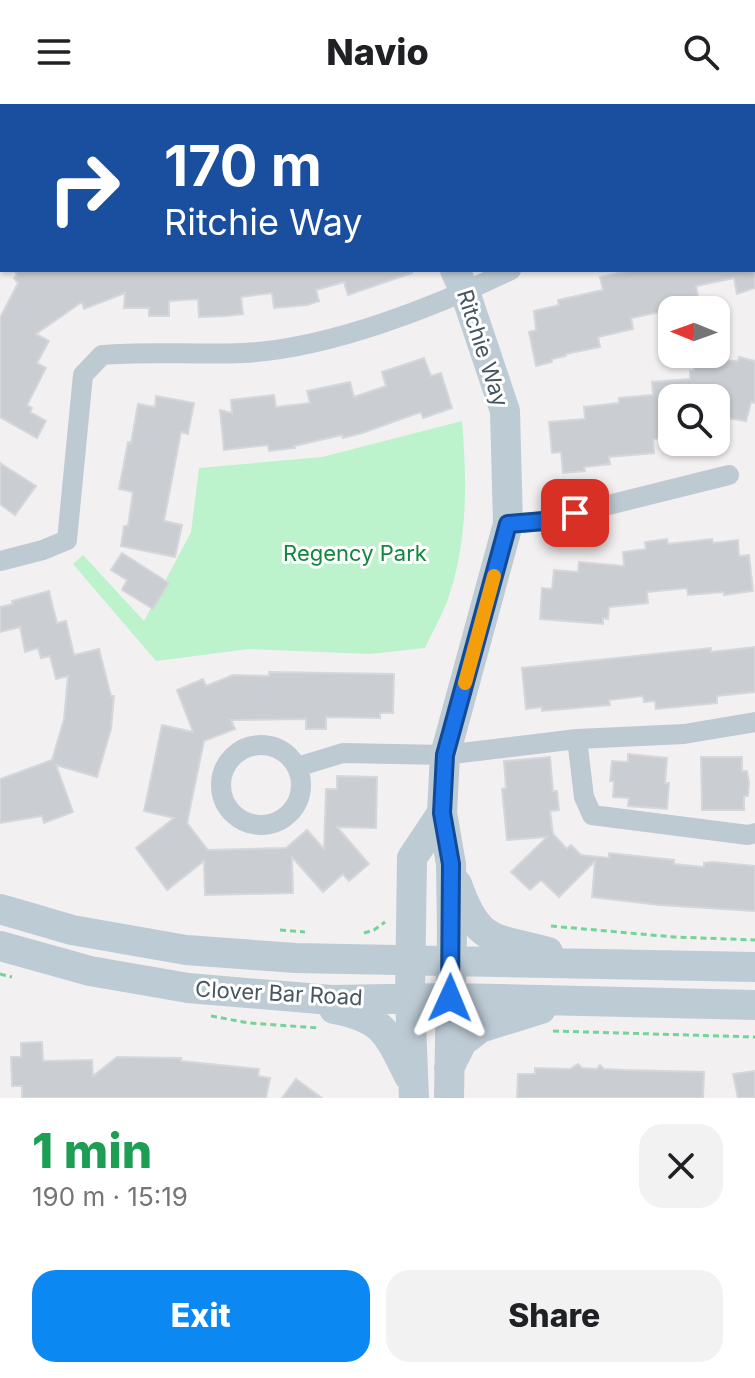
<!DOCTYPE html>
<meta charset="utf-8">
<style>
body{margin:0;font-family:Inter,sans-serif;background:#f2f2f2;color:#202124;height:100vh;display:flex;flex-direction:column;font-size:30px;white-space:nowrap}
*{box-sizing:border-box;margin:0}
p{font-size:26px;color:#757577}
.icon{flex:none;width:44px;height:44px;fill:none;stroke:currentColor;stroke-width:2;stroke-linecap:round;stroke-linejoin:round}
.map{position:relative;height:994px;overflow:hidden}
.drawer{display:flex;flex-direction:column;background:#fff;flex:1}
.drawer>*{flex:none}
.banner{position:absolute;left:0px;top:0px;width:756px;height:168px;box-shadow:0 2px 6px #0004;background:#1a4fa0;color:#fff;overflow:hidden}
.needle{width:52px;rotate:271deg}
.buttons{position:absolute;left:658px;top:192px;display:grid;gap:16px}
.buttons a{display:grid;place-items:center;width:72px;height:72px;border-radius:16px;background:#fff;box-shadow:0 2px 6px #0004;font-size:40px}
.pin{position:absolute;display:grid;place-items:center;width:68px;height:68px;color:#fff;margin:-34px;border-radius:16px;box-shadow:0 4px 12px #0006}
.me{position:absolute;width:88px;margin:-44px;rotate:1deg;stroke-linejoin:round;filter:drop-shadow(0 0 6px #0008)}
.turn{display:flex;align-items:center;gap:28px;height:168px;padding:0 32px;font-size:36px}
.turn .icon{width:104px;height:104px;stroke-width:2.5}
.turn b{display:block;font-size:56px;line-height:68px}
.round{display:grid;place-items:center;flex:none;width:84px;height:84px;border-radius:24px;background:#f2f2f2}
.head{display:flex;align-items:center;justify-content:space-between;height:136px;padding:0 32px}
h1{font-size:48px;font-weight:800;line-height:60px;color:#1e9e55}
.button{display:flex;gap:16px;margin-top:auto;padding:16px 32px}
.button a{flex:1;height:92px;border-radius:24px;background:#0b88f2;color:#fff;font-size:32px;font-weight:800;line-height:92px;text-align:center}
.button a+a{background:#f2f2f2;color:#202124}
header{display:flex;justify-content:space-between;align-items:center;height:104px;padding:0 32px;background:#fff;font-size:36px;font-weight:800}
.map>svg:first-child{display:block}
.green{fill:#bcf3cc}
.building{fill:#caced3;stroke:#d4d7dc;stroke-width:2}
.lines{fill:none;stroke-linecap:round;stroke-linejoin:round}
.path{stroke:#72d499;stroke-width:3;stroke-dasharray:6 4;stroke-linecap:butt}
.street{stroke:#bdcad1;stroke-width:20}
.secondary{stroke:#bdcbd5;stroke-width:30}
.route-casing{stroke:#114b97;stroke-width:20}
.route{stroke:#1a73e8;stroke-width:14}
.slow{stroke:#f59e0b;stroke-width:14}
.labels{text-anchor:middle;stroke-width:6;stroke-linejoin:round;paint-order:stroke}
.street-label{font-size:22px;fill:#475660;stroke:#fff}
.park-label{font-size:22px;fill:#10883f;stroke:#fff}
</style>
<header><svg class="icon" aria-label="menu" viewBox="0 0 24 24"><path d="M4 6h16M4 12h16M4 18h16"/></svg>Navio<svg class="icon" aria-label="search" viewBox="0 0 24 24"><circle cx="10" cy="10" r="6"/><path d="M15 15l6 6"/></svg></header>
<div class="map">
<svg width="755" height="994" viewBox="0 0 755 994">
<rect width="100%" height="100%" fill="#f3f0f1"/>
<path class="green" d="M 462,317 C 467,375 468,436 449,492 C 443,510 433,527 425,544 L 370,550 L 249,545 L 156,557 L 73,460 L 83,451 L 144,517 L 191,428 L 199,364 L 322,353 Z"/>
<path class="building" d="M 15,166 L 412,166 L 412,169 L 348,191 L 344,178 L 316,186 L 319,197 L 307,201 L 274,204 L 272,189 L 241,193 L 243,210 L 226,212 L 199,213 L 198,195 L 169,197 L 169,212 L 149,212 L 149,204 L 124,204 L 125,189 L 84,205 L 82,198 L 36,230 L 49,237 L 37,259 L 46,264 L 27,301 L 32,304 L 30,308 L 46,317 L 37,334 L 0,313 L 0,214 L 18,179 L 14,174 L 17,171 Z
M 633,166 L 755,166 L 755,184 L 737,190 L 734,174 L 696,182 L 698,192 L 664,199 L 665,207 L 631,214 L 633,225 L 598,233 L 600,243 L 566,250 L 566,252 L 552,255 L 552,258 L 536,262 L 529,228 L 536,226 L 534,207 L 559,201 L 558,196 L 603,186 L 600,173 Z
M 739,253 L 755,257 L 755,299 L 751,298 L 746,317 L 716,312 L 716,294 L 672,294 L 672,333 L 653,335 L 654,349 L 609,353 L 610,360 L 584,363 L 585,367 L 563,369 L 561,348 L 552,349 L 549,318 L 585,315 L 584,303 L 619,299 L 619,294 L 653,291 L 652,278 L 690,275 L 690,267 L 694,267 L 695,255 L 738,257 Z
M 424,254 L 431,272 L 441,269 L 452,304 L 423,314 L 421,308 L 362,329 L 343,334 L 342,331 L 294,342 L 295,344 L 269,347 L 268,341 L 224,346 L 220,306 L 232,309 L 231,296 L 274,291 L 276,303 L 310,299 L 307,287 L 350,278 L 354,293 L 386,282 L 382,268 Z
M 156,292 L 194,299 L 188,330 L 181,328 L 164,417 L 182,421 L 175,453 L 121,442 L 124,422 L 128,422 L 133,388 L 119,385 L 128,338 L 131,339 L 138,300 L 155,303 Z
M 0,359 L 36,382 L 15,411 L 0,400 Z
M 667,435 L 668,440 L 712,435 L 713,439 L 738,436 L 739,452 L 749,451 L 753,487 L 724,491 L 724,488 L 688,491 L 687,484 L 647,488 L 648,499 L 609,503 L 608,515 L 603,514 L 603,520 L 540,515 L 542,484 L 552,485 L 554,466 L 578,468 L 579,458 L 624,462 L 623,448 L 646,445 L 645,438 Z
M 122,449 L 169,479 L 153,505 L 122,486 L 127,476 L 111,466 Z
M 49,487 L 57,519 L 66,517 L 74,551 L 99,545 L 111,592 L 114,592 L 111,625 L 97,673 L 56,661 L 73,708 L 44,719 L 42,712 L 0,719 L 0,675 L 52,656 L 64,615 L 68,572 L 56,575 L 50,552 L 41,554 L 38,544 L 25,548 L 20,523 L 0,528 L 0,503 L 13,500 L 12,497 Z
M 755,543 L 755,588 L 717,592 L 717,599 L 656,605 L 655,597 L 644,598 L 643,592 L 609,596 L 610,601 L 542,607 L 542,603 L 526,605 L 522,564 L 711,544 L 711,548 Z
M 269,568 L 394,570 L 393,609 L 380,609 L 380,614 L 326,613 L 326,625 L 306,625 L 306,615 L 231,616 L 235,625 L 204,637 L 187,719 L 208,746 L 286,744 L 307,726 L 324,745 L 326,685 L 337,685 L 337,672 L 377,673 L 376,724 L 337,723 L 369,760 L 349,777 L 343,770 L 323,788 L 292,753 L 293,789 L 205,791 L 204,757 L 167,786 L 136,744 L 174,714 L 144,707 L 162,621 L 193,628 L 177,586 L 203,575 L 206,582 L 233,571 L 269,572 Z
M 628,650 L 667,654 L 665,679 L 669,679 L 667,705 L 628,702 L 629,694 L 613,693 L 614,677 L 610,677 L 612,657 L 628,658 Z
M 550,653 L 553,687 L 557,687 L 559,706 L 550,707 L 553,730 L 567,745 L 571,741 L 581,751 L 609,754 L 609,749 L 674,756 L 674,760 L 704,763 L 704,759 L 714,758 L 755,762 L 755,807 L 659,801 L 592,793 L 595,757 L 559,793 L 541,776 L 530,786 L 511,768 L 547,733 L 507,736 L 502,685 L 506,684 L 504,657 Z
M 701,653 L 742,653 L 742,667 L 747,667 L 749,678 L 748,692 L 744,692 L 744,706 L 702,706 Z
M 42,938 L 43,957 L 92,956 L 93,972 L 117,953 L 181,954 L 181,957 L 259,965 L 258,972 L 270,974 L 266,994 L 22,994 L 22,982 L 12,982 L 11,953 L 21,953 L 21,939 Z
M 578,960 L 582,964 L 597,965 L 600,961 L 604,965 L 625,966 L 704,968 L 703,994 L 517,994 L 518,970 L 535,970 L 535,964 L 570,965 Z
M 755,967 L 755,994 L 738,994 L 733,970 Z
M 296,975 L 322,994 L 282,994 Z"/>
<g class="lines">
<path class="path" d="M 551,822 L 674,833 L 755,836
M 280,826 L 305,828
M 364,829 L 374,826 L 385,818
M 0,870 L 12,873
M 211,912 L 249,919 L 319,924
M 553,927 L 755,933"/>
<path class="street" d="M 754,81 L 755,81
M 508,420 L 544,417 L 729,371
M 0,457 L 43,446 L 67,436 L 83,271 L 102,251 C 149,247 196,251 243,249 C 328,245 435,203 511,166
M 577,635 L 584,693 L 592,711 L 748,731 L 755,729
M221 681a40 40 0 1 1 80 0a40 40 0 1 1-80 0Z
M 297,663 L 343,649 L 445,651 L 577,635 L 684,630 L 755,618"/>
<path class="secondary" d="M 379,0 L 380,2
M 457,780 C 478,840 492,833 548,848
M 0,805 L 72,826 L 186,846 L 295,854 L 755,863
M 0,842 L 90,867 L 188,884 L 331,896 L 450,894 L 755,901
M 334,905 C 384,914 388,930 409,972
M 449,964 L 462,938 L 480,924 L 541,905
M 414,994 L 410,894 L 412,754 L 442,709
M 449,994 L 452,828 L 451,760 L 442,709 L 445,651 L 508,420 L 505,307 L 465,188 L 455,166"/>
</g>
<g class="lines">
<g class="route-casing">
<path id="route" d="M 450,894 L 451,760 L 442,709 L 445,651 L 508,420 L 544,417 L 575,409"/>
</g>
<use href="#route" class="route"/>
<path class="slow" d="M 465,579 L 494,472"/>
</g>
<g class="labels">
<g class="street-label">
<text transform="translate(483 244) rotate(72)" y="8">Ritchie Way</text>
<text transform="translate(279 889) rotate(3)" y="8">Clover Bar Road</text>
</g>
<g class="park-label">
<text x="355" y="457">Regency Park</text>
</g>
</g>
</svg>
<div class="buttons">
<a><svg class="needle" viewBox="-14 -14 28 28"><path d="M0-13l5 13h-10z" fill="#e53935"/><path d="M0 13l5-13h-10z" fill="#757577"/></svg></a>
<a><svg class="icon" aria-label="search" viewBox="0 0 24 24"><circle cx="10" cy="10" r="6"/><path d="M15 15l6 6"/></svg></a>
</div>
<div class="pin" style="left:575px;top:409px;background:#d93025"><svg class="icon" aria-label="arrive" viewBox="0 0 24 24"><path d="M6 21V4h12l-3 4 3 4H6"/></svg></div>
<svg class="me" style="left:450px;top:894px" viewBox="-20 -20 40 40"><path d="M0-17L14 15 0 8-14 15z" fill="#1a73e8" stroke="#fff" stroke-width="4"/></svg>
<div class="banner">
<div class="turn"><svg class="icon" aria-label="right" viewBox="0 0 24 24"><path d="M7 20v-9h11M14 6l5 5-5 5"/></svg><div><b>170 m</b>Ritchie Way</div></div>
</div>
</div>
<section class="drawer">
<div class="head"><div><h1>1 min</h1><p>190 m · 15:19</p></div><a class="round"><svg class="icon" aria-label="close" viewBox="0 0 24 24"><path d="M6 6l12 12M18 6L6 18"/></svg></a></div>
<div class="button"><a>Exit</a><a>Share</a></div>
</section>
